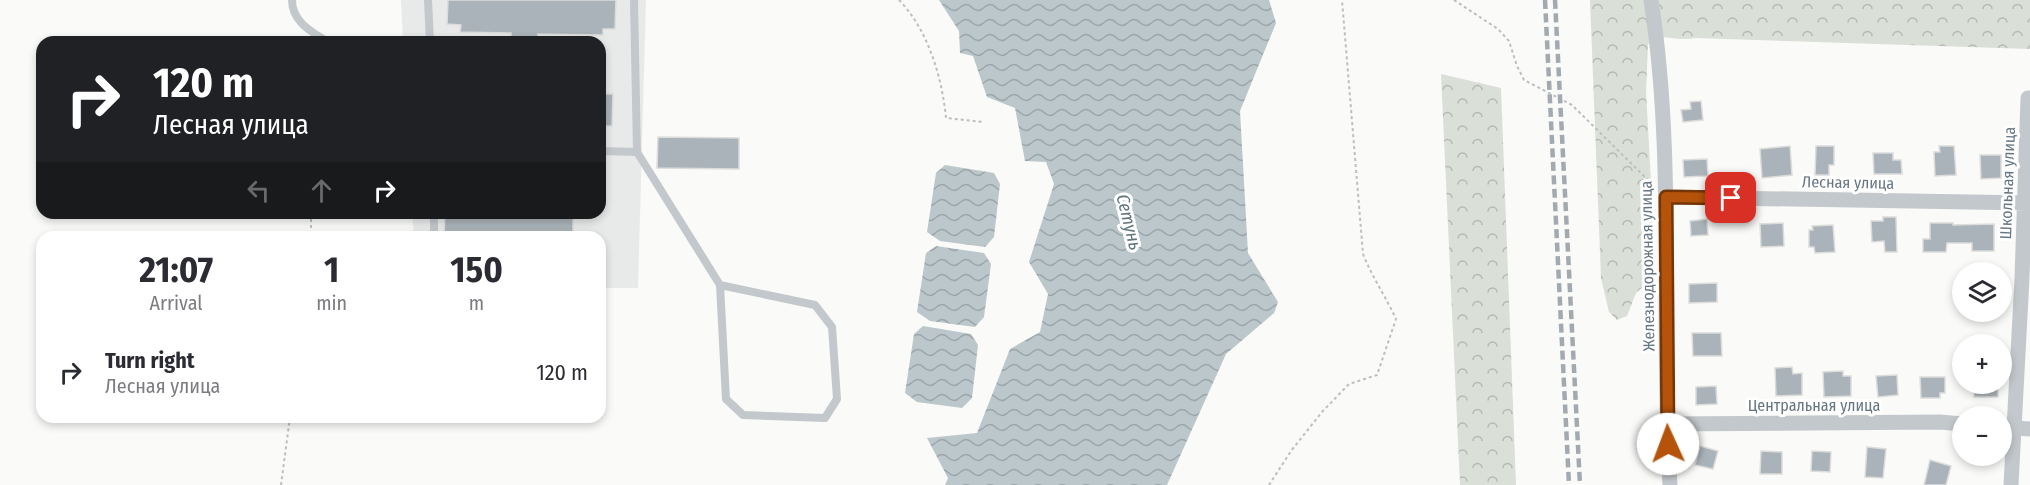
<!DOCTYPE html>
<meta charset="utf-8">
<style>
body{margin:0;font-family:"Fira Sans Condensed",sans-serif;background:#f7f7f7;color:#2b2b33;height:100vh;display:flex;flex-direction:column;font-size:22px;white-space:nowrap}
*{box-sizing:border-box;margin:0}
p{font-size:20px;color:#7c7c81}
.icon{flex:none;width:33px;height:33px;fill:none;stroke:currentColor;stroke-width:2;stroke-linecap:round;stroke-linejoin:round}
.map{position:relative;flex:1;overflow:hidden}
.drawer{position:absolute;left:36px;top:231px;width:570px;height:192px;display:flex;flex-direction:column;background:#fff;border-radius:18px;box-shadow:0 3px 9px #0003}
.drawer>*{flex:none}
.hud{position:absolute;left:36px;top:36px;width:570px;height:183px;border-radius:18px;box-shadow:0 3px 9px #0003;background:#202124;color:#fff;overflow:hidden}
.controls{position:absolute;left:1952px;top:262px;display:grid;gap:12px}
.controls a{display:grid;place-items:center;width:60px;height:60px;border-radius:50%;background:#fff;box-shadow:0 3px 9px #0003;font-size:30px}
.pin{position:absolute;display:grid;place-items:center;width:51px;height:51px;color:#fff;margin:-26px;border-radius:12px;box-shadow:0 3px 9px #0006}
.me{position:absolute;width:66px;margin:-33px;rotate:358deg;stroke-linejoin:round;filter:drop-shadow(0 0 4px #0008)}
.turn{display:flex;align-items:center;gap:21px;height:126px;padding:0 18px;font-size:27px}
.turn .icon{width:78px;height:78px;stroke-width:2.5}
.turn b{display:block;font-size:42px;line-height:51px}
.lanes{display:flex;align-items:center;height:57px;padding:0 18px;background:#0003;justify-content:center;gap:30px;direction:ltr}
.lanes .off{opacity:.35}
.eta{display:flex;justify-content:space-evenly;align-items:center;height:102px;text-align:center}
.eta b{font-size:36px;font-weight:700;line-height:42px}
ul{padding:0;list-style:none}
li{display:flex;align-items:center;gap:18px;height:78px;padding:0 18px}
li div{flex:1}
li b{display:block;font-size:22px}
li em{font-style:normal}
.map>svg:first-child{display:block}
.built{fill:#e8e9e9}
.forest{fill:url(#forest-crowns)}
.water{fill:url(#water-waves)}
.building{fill:#aab3b9;stroke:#dcdcda;stroke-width:1.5}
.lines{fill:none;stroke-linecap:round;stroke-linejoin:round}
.path{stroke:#bbbfc2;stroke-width:2;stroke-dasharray:3 3;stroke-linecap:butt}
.service{stroke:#c3c8cc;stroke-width:8}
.minor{stroke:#c3c8cc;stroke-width:15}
.rail{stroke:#a2aab0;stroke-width:4.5;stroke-dasharray:9 4.5;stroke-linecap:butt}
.route-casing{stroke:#753606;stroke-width:15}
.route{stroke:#b45309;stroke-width:10}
.labels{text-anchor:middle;stroke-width:6;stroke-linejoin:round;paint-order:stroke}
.street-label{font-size:16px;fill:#657683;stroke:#fff}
.water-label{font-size:18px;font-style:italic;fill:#60757c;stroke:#fff}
</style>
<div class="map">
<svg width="2030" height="485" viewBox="0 0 2030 485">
<defs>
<pattern id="forest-crowns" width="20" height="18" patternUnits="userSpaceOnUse" patternTransform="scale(1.5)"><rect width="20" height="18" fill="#dadfd7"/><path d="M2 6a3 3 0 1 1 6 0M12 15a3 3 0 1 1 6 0" fill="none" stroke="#b4b9b4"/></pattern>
<pattern id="water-waves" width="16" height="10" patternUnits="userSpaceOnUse" patternTransform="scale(1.5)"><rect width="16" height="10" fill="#bbc7cb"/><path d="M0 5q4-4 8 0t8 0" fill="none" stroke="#9ca6aa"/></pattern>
</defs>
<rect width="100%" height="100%" fill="#fafaf8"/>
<path class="built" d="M 401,0 L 646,0 L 638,288 L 600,288 L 600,237 L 414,237 L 412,213 L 600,213 L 600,42 L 403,42 Z"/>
<path class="forest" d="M 1590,0 L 2030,0 L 2030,49 L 1695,38 C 1682,41 1670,37 1657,37 L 1648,44 L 1646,92 L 1655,252 L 1650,275 L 1644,286 L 1636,293 L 1627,316 L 1617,320 L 1609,312 L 1601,278 Z
M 1441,74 L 1501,88 L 1516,485 L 1460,485 Z"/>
<path class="water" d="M 939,0 L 1269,0 L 1276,23 L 1240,111 L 1248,253 L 1278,302 L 1274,313 L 1226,354 L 1167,485 L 945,485 L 948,478 L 927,438 L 977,433 L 1010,349 L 1040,332 L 1048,294 L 1029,262 L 1054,184 L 1046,162 L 1025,161 L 1015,108 L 987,97 L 973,56 L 960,53 L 959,31 Z
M 945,165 L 994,173 L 1000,184 L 994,237 L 985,247 L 940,241 L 927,232 L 936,173 Z
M 936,246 L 984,253 L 991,264 L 984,317 L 975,327 L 930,321 L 917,312 L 926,253 Z
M 923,326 L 971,334 L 978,345 L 972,398 L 962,408 L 917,402 L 905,393 L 914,334 Z"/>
<path class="building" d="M 448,0 L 616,0 L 615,29 L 603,29 L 603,35 L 538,34 L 538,42 L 511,42 L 511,33 L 460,32 L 461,25 L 447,24 Z
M 600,94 L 613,94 L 612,126 L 600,126 Z
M 1701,101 L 1703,120 L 1683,122 L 1681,110 L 1691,109 L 1690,102 Z
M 658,137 L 739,138 L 739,169 L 657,168 Z
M 1790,146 L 1792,175 L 1762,178 L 1760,149 Z
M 1816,146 L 1834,146 L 1834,165 L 1829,165 L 1829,175 L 1815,175 Z
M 1939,146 L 1954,146 L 1956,175 L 1935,176 L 1934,152 L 1940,152 Z
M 1873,153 L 1893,153 L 1893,160 L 1901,160 L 1902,174 L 1874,174 Z
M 1980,155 L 2001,155 L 2001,178 L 1981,179 Z
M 1707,159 L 1708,176 L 1684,177 L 1683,160 Z
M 445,213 L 573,213 L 573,237 L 444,237 Z
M 1883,217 L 1896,217 L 1897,252 L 1885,252 L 1884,241 L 1872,242 L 1871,221 L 1883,221 Z
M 1707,219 L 1708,235 L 1691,236 L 1690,221 Z
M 1783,223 L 1784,246 L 1761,247 L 1760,224 Z
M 1930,223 L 1953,223 L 1953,225 L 1994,224 L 1994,251 L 1972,251 L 1972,243 L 1947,243 L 1946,252 L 1923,252 L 1923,239 L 1930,239 Z
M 1833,225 L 1835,252 L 1815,253 L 1814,247 L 1809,247 L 1809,230 L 1813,230 L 1812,226 Z
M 1717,283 L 1717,302 L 1689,303 L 1689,284 Z
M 1692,333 L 1721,333 L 1722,356 L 1693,356 Z
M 1792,367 L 1793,374 L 1802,373 L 1802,395 L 1776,396 L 1775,368 Z
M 1843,371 L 1843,376 L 1851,376 L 1851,396 L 1824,397 L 1823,372 Z
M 1897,375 L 1898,395 L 1878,397 L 1876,376 Z
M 1920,377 L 1945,377 L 1945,393 L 1940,393 L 1940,398 L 1921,398 Z
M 1716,386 L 1717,404 L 1696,405 L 1696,387 Z
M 1974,386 L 1998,386 L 1998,397 L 1974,397 Z
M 1700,446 L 1718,451 L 1713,469 L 1695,465 Z
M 1867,447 L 1886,449 L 1883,478 L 1865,477 Z
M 1761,451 L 1782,452 L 1782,474 L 1760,474 Z
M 1812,451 L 1831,452 L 1830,472 L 1811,471 Z
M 1930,460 L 1951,466 L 1946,485 L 1924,485 Z"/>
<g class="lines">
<path class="path" d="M 899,0 C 928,30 942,77 946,118 L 983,122
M 1454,0 L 1498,29 L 1509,41 L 1517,66 L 1524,80 L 1572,105 L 1651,183
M 311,213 L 311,237
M 281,485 L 290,417
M 1269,485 L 1291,451 L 1322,412 L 1349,384 L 1377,375 L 1396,319 C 1386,297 1372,277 1363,254 L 1342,0"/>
<path class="service" d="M 292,0 C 292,22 312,32 328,42
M 428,0 L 430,42
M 600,151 L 637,152 L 634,0
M 637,152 L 720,285 L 726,399 L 743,415 L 825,418 L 837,399 L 832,327 L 815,305 L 720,285
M 434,213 L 434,237"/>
<path class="minor" d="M 1651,0 C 1676,160 1660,324 1670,485
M 1666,197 L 2030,203
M 1666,424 L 1940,422 L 1962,424
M 2001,427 L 2030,429
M 2011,485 L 2022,278 L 2028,98"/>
<path class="rail" d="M 1545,0 L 1569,485
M 1555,0 L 1580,485"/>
</g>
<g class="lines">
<g class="route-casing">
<path id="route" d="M 1668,444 L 1666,197 L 1731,198"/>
</g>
<use href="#route" class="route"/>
</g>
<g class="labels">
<g class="street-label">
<text transform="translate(1848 182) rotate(1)" y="6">Лесная улица</text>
<text transform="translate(2007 183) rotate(-88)" y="6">Школьная улица</text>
<text transform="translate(1647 266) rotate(-91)" y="6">Железнодорожная улица</text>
<text x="1814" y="411">Центральная улица</text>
</g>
<g class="water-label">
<text transform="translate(1129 222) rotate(76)" y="6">Сетунь</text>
</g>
</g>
</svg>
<div class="controls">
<a><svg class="icon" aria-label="layers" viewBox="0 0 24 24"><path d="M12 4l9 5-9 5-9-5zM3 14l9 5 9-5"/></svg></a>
<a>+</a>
<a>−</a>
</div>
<div class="pin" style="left:1731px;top:198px;background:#d93025"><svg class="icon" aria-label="arrive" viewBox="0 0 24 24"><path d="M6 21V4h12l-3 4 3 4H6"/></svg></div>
<svg class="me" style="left:1668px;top:444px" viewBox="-20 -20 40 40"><circle r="19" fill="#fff"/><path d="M0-13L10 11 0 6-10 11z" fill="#b45309"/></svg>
<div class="hud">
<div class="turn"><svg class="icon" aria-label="right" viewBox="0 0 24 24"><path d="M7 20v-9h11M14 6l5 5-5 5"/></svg><div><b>120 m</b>Лесная улица</div></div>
<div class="lanes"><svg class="icon off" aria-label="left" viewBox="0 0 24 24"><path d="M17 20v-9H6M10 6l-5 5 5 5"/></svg><svg class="icon off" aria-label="ahead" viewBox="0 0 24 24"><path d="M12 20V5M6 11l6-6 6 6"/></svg><svg class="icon" aria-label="right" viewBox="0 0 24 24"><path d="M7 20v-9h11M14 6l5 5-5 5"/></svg></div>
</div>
<section class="drawer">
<div class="eta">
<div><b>21:07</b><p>Arrival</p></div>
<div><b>1</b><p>min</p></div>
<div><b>150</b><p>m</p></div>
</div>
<ul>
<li><svg class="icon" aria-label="right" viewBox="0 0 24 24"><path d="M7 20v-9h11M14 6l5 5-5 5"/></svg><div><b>Turn right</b><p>Лесная улица</p></div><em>120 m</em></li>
</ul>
</section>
</div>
